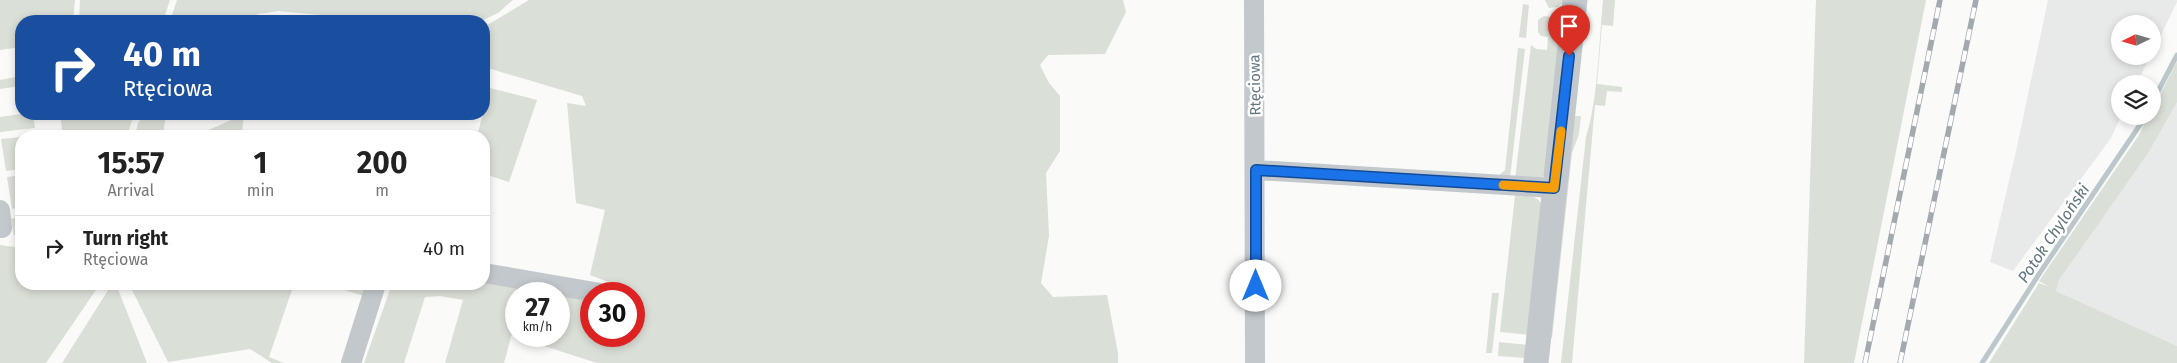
<!DOCTYPE html>
<meta charset="utf-8">
<style>
body{margin:0;font-family:"Fira Sans",sans-serif;background:#f2f2f2;color:#222;height:100vh;display:flex;flex-direction:column;font-size:19px;white-space:nowrap}
*{box-sizing:border-box;margin:0}
p{font-size:16px;color:#767676}
.icon{flex:none;width:28px;height:28px;fill:none;stroke:currentColor;stroke-width:2;stroke-linecap:round;stroke-linejoin:round}
.map{position:relative;flex:1;overflow:hidden}
.side{position:absolute;left:15px;top:130px;width:475px;height:160px;display:flex;flex-direction:column;background:#fff;border-radius:20px;box-shadow:0 2px 8px #0003}
.side>*{flex:none}
.hud{position:absolute;left:15px;top:15px;width:475px;height:105px;border-radius:20px;box-shadow:0 2px 8px #0003;background:#1a4fa0;color:#fff;overflow:hidden}
.needle{width:32px;rotate:265deg}
.fabs{position:absolute;left:2111px;top:15px;display:grid;gap:10px}
.fabs a{display:grid;place-items:center;width:50px;height:50px;border-radius:50%;background:#fff;box-shadow:0 2px 8px #0003;font-size:25px}
.speed{position:absolute;left:505px;top:282px;display:flex;gap:10px;font-size:25px;font-weight:700;text-align:center}
.speed>*{display:grid;place-content:center;width:65px;height:65px;border-radius:50%;background:#fff;box-shadow:0 2px 8px #0003;line-height:1}
.speed small{font-size:12px;font-weight:400}
.speed .limit{border:8px solid #d22;background:#fff;color:#111}
.pin{position:absolute;display:grid;place-items:center;width:42px;height:42px;color:#fff;margin:-51px -21px;border-radius:50% 50% 50% 0;rotate:-45deg;box-shadow:0 0 5px #0007}
.pin .icon{rotate:45deg}
.me{position:absolute;width:55px;margin:-28px;rotate:0deg;stroke-linejoin:round;filter:drop-shadow(0 0 4px #0008)}
.turn{display:flex;align-items:center;gap:18px;height:105px;padding:0 25px;font-size:22px}
.turn .icon{width:65px;height:65px;stroke-width:2.5}
.turn b{display:block;font-size:35px;line-height:42px}
.eta{display:flex;justify-content:space-evenly;align-items:center;height:85px;text-align:center}
.eta b{font-size:30px;font-weight:700;line-height:35px}
ul{padding:0;list-style:none}
li{display:flex;align-items:center;gap:15px;height:65px;padding:0 25px;border-top:1px solid #e0e0e0}
li div{flex:1}
li b{display:block;font-size:19px}
li em{font-style:normal}
.map>svg:first-child{display:block}
.built{fill:#e8e9e9}
.green{fill:#dadfd7}
.lines{fill:none;stroke-linecap:round;stroke-linejoin:round}
.stream{stroke:#bbc7cb;stroke-width:5}
.minor{stroke:#c3c8cc;stroke-width:20}
.tertiary{stroke:#c3c8cc;stroke-width:25}
.rail-casing{stroke:#a2aab0;stroke-width:5.5}
.rail{stroke:#fff;stroke-width:4;stroke-dasharray:11;stroke-linecap:butt}
.route-casing{stroke:#114b97;stroke-width:12}
.route{stroke:#1a73e8;stroke-width:9}
.slow{stroke:#f59e0b;stroke-width:9}
.labels{text-anchor:middle;stroke-width:5;stroke-linejoin:round;paint-order:stroke}
.street-label{font-size:15px;fill:#657683;stroke:#fff}
.water-label{font-size:16px;font-style:italic;fill:#60757c;stroke:#fff}
</style>
<div class="map">
<svg width="2177" height="363" viewBox="0 0 2177 363">
<rect width="100%" height="100%" fill="#fafaf8"/>
<path class="built" d="M 2048,0 L 2177,0 L 2177,2 L 2153,52 L 2152,24 L 2120,24 L 2120,56 L 2150,56 L 2137,84 L 2120,84 L 2121,116 L 2111,138 L 2013,271 L 1990,262 L 2016,151 Z
M 2177,101 L 2177,346 L 2056,291 L 2059,280 Z"/>
<path class="green" d="M 0,0 L 75,0 L 73,21 L 21,21 L 21,47 L 0,50 Z
M 80,0 L 170,0 L 163,21 L 79,21 Z
M 177,0 L 513,0 L 498,13 L 481,21 L 397,21 L 394,19 L 369,21 L 332,16 L 278,11 L 258,14 L 248,21 L 170,21 Z
M 529,0 L 1123,0 L 1126,12 L 1105,54 L 1048,55 L 1040,65 L 1049,83 L 1060,96 L 1060,151 L 1046,173 L 1049,236 L 1041,283 L 1053,297 L 1107,295 L 1118,353 L 1118,363 L 597,363 L 544,346 L 545,338 L 538,336 L 559,336 L 559,294 L 516,294 L 516,330 L 513,330 L 504,363 L 445,363 L 463,300 L 440,296 L 425,297 L 404,363 L 364,363 L 392,284 L 484,284 L 484,280 L 591,299 L 591,336 L 634,336 L 634,294 L 616,294 L 616,285 L 590,275 L 605,210 L 576,203 L 567,103 L 586,106 L 582,96 L 484,67 L 484,27 Z
M 1545,0 L 1565,0 L 1558,7 L 1549,8 Z
M 1603,0 L 1615,0 L 1613,26 L 1602,25 L 1597,84 L 1622,87 L 1622,92 L 1607,91 L 1605,106 L 1595,105 L 1572,363 L 1561,363 L 1586,137 C 1598,100 1599,41 1603,0 Z
M 1816,0 L 1926,0 L 1854,363 L 1804,363 Z
M 1523,4 L 1529,5 L 1526,38 L 1519,37 Z
M 1544,16 L 1563,19 L 1546,174 L 1541,178 L 1515,179 L 1531,45 L 1536,49 L 1547,50 L 1548,37 L 1541,36 L 1538,32 L 1538,20 Z
M 1518,48 L 1525,49 L 1510,178 L 1498,176 L 1505,170 Z
M 2177,61 L 2177,102 L 2148,153 L 2059,280 L 2056,291 L 2177,346 L 2177,363 L 1989,363 L 2039,283 L 2049,287 L 2039,281 L 2139,135 L 2148,116 L 2152,116 L 2153,109 Z
M 21,76 L 21,86 L 0,89 L 0,80 Z
M 490,88 L 537,100 L 509,182 L 484,174 L 484,136 L 477,136 Z
M 21,114 L 33,114 L 35,128 L 0,132 L 0,117 Z
M 60,114 L 134,114 L 127,136 L 63,136 Z
M 146,114 L 166,114 L 163,136 L 135,136 L 138,123 Z
M 244,114 L 242,132 L 235,136 L 196,136 Z
M 1576,116 L 1581,116 L 1579,134 L 1572,153 L 1552,338 L 1550,337 L 1573,117 Z
M 21,137 L 21,169 L 6,171 L 1,139 Z
M 21,175 L 21,207 L 12,209 L 7,177 Z
M 1515,195 C 1528,196 1539,194 1543,208 L 1530,335 L 1500,332 Z
M 21,216 L 21,238 L 14,235 L 11,219 Z
M 0,245 L 21,248 L 21,284 L 100,284 L 46,363 L 0,363 Z
M 112,284 L 116,284 L 147,363 L 62,363 Z
M 129,284 L 294,284 L 269,357 L 284,363 L 272,363 L 250,349 L 168,362 Z
M 325,284 L 365,284 L 367,286 L 367,297 Z
M 1492,293 L 1499,293 L 1492,353 L 1486,353 Z
M 1499,342 L 1529,345 L 1525,358 L 1498,356 Z"/>
<g class="lines">
<path class="stream" d="M 2152,103 L 2177,55
M 1982,363 L 2041,271 L 2146,116"/>
<path class="minor" d="M 1254,0 L 1255,363
M 1256,170 L 1554,188
M 0,210 L 2,228 L 0,228
M 484,273 L 606,294
M 351,363 L 376,284"/>
<path class="tertiary" d="M 1536,363 L 1575,0"/>
<g class="rail-casing">
<path id="rail" d="M 1865,363 L 1940,0
M 1900,363 L 1976,0"/>
</g>
<use href="#rail" class="rail"/>
</g>
<g class="lines">
<g class="route-casing">
<path id="route" d="M 1256,286 L 1256,170 L 1554,188 L 1569,56"/>
</g>
<use href="#route" class="route"/>
<path class="slow" d="M 1503,185 L 1554,188 L 1561,131"/>
</g>
<g class="labels">
<g class="street-label">
<text transform="translate(1255 85) rotate(-91)" y="5">Rtęciowa</text>
</g>
<g class="water-label">
<text transform="translate(2053 233) rotate(-56)" y="6">Potok Chyloński</text>
</g>
</g>
</svg>
<div class="fabs">
<a><svg class="needle" viewBox="-14 -14 28 28"><path d="M0-13l5 13h-10z" fill="#e53935"/><path d="M0 13l5-13h-10z" fill="#767676"/></svg></a>
<a><svg class="icon" aria-label="layers" viewBox="0 0 24 24"><path d="M12 4l9 5-9 5-9-5zM3 14l9 5 9-5"/></svg></a>
</div>
<div class="speed"><div>27<small>km/h</small></div><div class="limit">30</div></div>
<div class="pin" style="left:1569px;top:56px;background:#d93025"><svg class="icon" aria-label="arrive" viewBox="0 0 24 24"><path d="M6 21V4h12l-3 4 3 4H6"/></svg></div>
<svg class="me" style="left:1256px;top:286px" viewBox="-20 -20 40 40"><circle r="19" fill="#fff"/><path d="M0-13L10 11 0 6-10 11z" fill="#1a73e8"/></svg>
<div class="hud">
<div class="turn"><svg class="icon" aria-label="right" viewBox="0 0 24 24"><path d="M7 20v-9h11M14 6l5 5-5 5"/></svg><div><b>40 m</b>Rtęciowa</div></div>
</div>
<section class="side">
<div class="eta">
<div><b>15:57</b><p>Arrival</p></div>
<div><b>1</b><p>min</p></div>
<div><b>200</b><p>m</p></div>
</div>
<ul>
<li><svg class="icon" aria-label="right" viewBox="0 0 24 24"><path d="M7 20v-9h11M14 6l5 5-5 5"/></svg><div><b>Turn right</b><p>Rtęciowa</p></div><em>40 m</em></li>
</ul>
</section>
</div>
